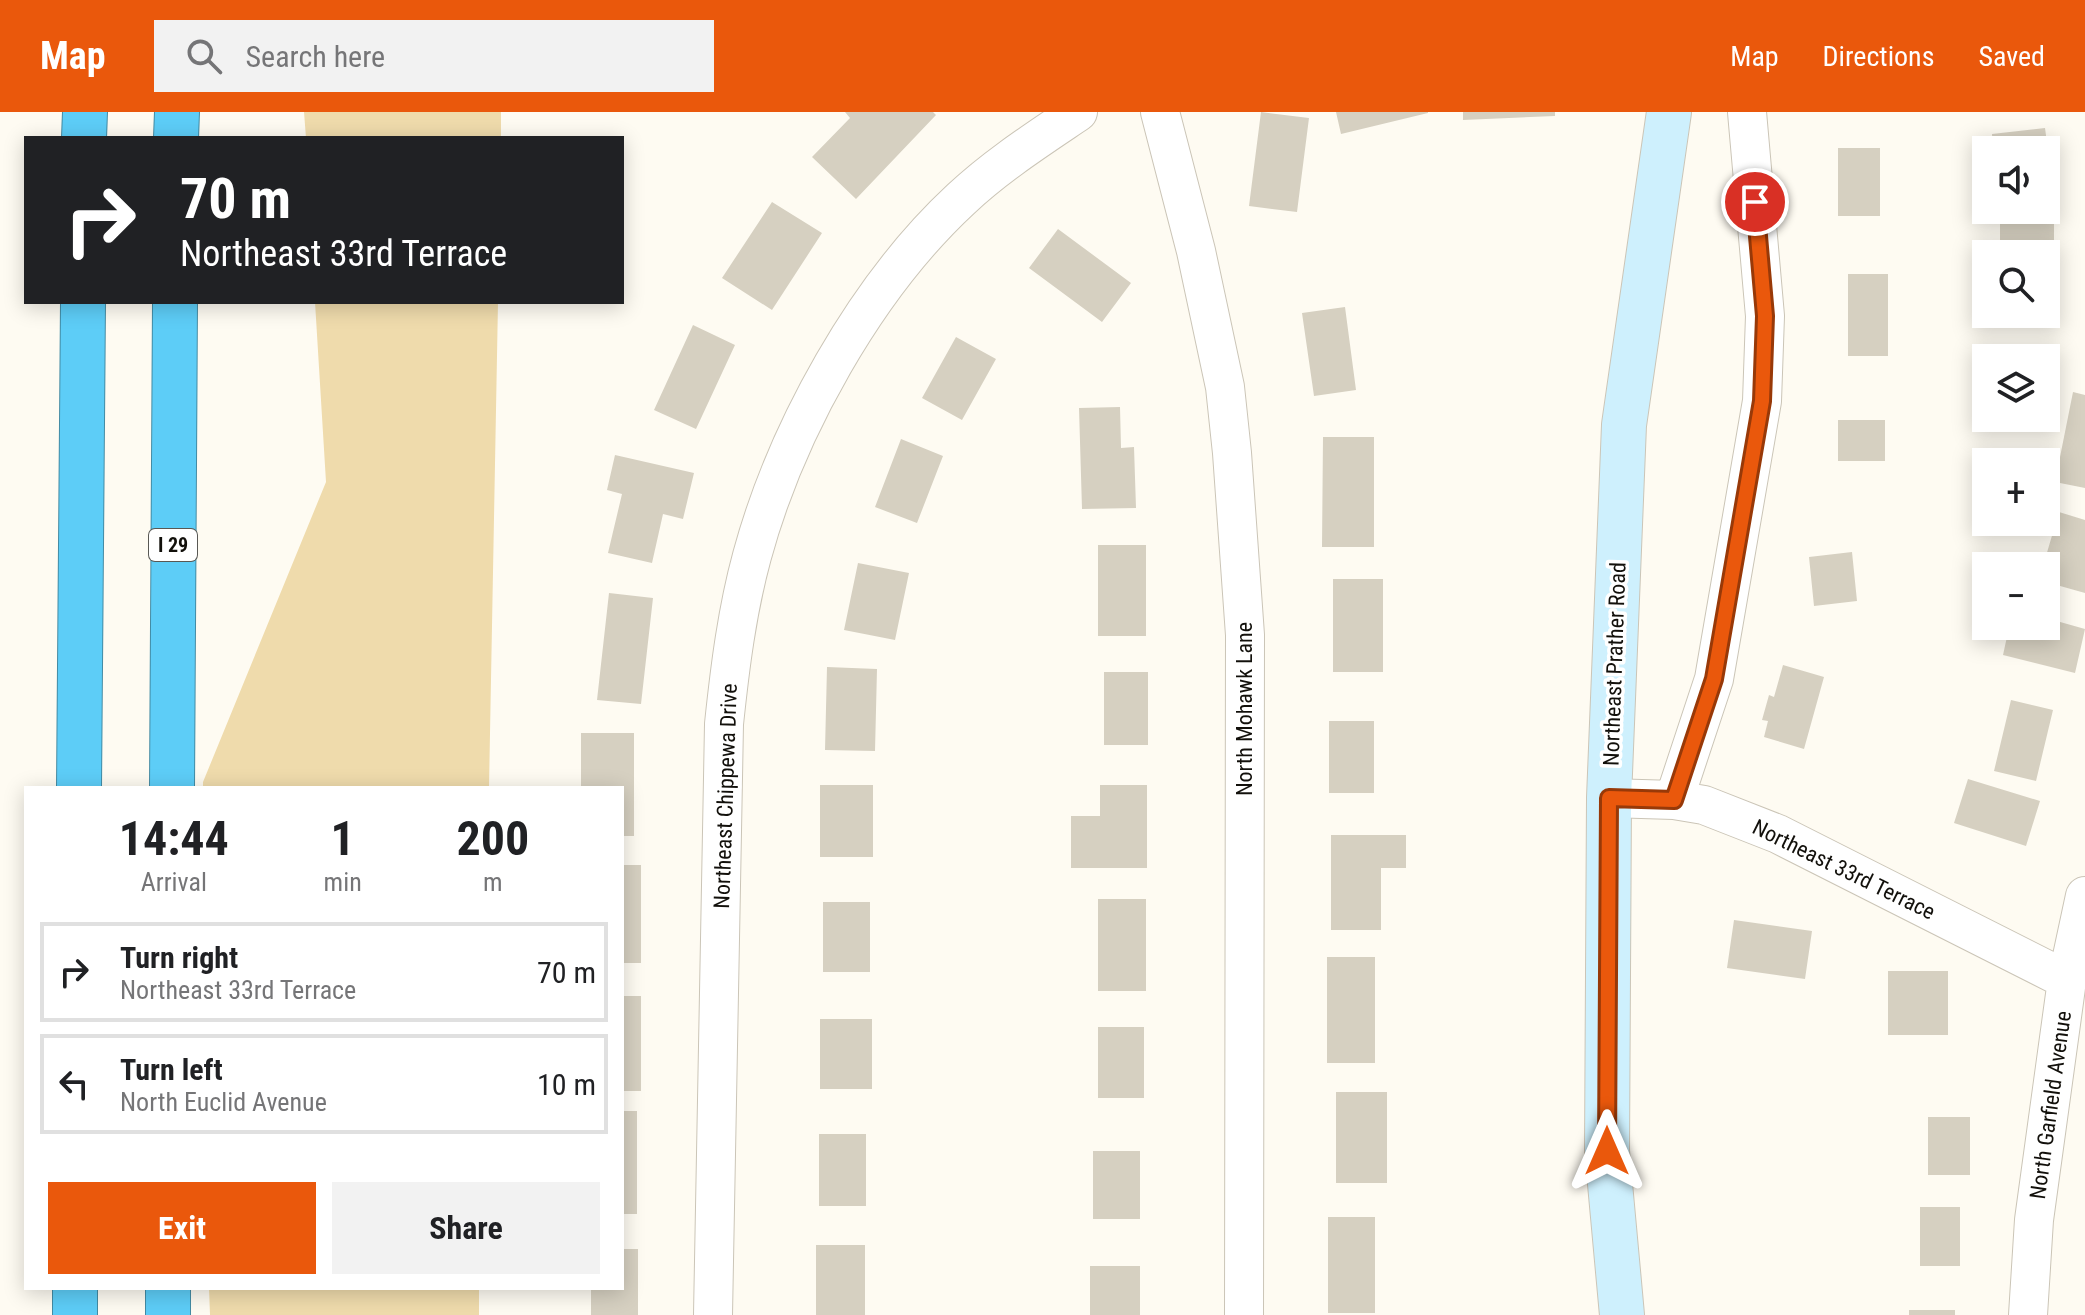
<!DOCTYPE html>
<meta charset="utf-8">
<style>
body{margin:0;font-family:"Roboto Condensed",sans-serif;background:#f2f2f2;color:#202124;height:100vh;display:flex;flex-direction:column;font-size:30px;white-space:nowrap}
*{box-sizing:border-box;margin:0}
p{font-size:26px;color:#757577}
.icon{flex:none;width:44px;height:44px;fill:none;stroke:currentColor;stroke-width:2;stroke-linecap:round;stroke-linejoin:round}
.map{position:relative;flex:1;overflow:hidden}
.panel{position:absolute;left:24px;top:674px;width:600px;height:504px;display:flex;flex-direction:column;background:#fff;border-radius:0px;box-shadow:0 4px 20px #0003}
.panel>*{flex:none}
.guide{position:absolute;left:24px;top:24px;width:600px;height:168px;border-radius:0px;box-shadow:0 4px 20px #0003;background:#202124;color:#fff;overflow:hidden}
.buttons{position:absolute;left:1972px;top:24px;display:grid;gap:16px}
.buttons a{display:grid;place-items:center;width:88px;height:88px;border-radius:0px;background:#fff;box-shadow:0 4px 20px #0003;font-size:40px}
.pin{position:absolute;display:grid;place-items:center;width:68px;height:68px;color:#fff;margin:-34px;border:4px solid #fff;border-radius:50%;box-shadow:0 2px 8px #0007}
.me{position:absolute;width:88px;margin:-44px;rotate:0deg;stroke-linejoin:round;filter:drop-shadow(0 0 6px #0008)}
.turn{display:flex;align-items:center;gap:28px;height:168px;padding:0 24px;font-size:36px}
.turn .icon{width:104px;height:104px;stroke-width:2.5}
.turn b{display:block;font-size:56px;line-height:68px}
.eta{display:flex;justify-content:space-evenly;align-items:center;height:136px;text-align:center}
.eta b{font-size:48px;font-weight:700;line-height:56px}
.cta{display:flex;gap:16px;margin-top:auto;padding:16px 24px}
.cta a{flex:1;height:92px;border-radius:0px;background:#ea580c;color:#fff;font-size:32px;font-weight:700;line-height:92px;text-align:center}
.cta a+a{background:#f2f2f2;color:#202124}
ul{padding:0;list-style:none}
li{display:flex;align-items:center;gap:24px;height:100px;margin:0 16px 12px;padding:0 8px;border:4px solid #e0e0e0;border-radius:0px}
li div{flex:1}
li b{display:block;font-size:30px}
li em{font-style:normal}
header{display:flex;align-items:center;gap:48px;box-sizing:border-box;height:112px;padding:0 40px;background:#ea580c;color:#fff}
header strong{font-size:38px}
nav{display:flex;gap:44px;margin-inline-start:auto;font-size:28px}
.search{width:560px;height:72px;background:#f2f2f2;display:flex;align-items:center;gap:20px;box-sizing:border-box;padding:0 28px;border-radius:0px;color:#757577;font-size:30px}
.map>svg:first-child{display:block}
.green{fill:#efdbac}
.building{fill:#d6d0c1}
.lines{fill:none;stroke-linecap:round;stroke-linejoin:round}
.minor-casing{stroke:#cbc5b7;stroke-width:40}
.secondary-casing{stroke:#cbc5b7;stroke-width:46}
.motorway-casing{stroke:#438ba4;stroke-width:46}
.minor{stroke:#fff;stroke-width:38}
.secondary{stroke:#cef0fd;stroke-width:44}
.motorway{stroke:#5dcdf7;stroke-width:44}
.route-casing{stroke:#983908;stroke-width:20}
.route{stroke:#ea580c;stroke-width:14}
.labels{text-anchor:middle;stroke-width:7;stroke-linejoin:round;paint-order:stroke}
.shield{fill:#fff;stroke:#595854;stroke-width:2}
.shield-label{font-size:20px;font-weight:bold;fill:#12100b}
.street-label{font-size:22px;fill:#12100b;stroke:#fff}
</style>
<header>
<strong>Map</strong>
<div class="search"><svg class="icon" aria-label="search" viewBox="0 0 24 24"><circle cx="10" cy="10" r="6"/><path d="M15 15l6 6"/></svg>Search here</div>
<nav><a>Map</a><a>Directions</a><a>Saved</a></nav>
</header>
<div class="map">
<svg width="2085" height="1203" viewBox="0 0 2085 1203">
<rect width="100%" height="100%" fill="#fefbf2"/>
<path class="green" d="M 304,0 L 501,0 L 501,26 L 306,26 Z
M 315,190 L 498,190 L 489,676 L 203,676 L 203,670 L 326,370 Z
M 209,1176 L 479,1176 L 479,1203 L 210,1203 Z"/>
<path class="building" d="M 845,0 L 933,0 L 936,3 L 856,87 L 812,45 L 850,6 Z
M 1261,0 L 1309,6 L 1297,100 L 1249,94 Z
M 1336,0 L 1428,0 L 1428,1 L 1341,22 Z
M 1463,0 L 1555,0 L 1555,4 L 1463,8 Z
M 2045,16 L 2048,38 L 1993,38 L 1992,22 Z
M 1838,36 L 1880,36 L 1880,104 L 1838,104 Z
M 772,90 L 822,121 L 772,198 L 722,166 Z
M 2000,110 L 2054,110 L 2054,191 L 2046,191 L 2046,142 L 2000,142 Z
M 1058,117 L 1131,171 L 1102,210 L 1029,156 Z
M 1848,162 L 1888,162 L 1888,244 L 1848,244 Z
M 1345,195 L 1356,278 L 1314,284 L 1302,201 Z
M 693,213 L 735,233 L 696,317 L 654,298 Z
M 956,225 L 996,247 L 962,308 L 922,286 Z
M 2073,280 L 2085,283 L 2085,376 L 2055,370 Z
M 1120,295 L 1121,336 L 1134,335 L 1136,396 L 1082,397 L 1079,296 Z
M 1838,308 L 1885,308 L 1885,349 L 1838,349 Z
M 1323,325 L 1374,325 L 1374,435 L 1322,435 Z
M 901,327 L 943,344 L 917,411 L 875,395 Z
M 615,343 L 694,361 L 683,407 L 663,402 L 652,451 L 608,441 L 622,382 L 607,378 Z
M 2059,400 L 2085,408 L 2085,481 L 2046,470 L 2046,454 L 2043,454 Z
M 1098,433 L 1146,433 L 1146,524 L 1098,524 Z
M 1852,440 L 1857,489 L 1814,494 L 1809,445 Z
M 858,451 L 909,461 L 895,528 L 844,518 Z
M 1333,467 L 1383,467 L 1383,560 L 1333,560 Z
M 609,481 L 653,486 L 641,592 L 597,588 Z
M 2046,506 L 2085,517 L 2075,561 L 2003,543 L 2008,520 L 2030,526 L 2033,514 L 2046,514 Z
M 1783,553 L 1824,565 L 1804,637 L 1764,625 L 1768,609 L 1762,608 L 1769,583 L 1774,585 Z
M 827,555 L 877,557 L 875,639 L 825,638 Z
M 1104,560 L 1148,560 L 1148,633 L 1104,633 Z
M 2011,588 L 2053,598 L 2036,669 L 1994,659 Z
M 1329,609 L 1374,609 L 1374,681 L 1329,681 Z
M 581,621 L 634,621 L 634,724 L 622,724 L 622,676 L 581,676 Z
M 1968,667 L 2040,689 L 2026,734 L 1954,711 Z
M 820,673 L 873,673 L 873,745 L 820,745 Z
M 1100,673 L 1147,673 L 1147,756 L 1071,756 L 1071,704 L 1100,704 Z
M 1331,723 L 1406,723 L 1406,756 L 1381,756 L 1381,818 L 1331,818 Z
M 622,753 L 641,753 L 641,851 L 622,851 Z
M 1098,787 L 1146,787 L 1146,879 L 1098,879 Z
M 823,790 L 870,790 L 870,860 L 823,860 Z
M 1734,808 L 1812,819 L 1805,867 L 1727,856 Z
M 1327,845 L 1375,845 L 1375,951 L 1327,951 Z
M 1888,859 L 1948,859 L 1948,923 L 1888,923 Z
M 622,884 L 641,884 L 641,979 L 622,979 Z
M 820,907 L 872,907 L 872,977 L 820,977 Z
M 1098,915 L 1144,915 L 1144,986 L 1098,986 Z
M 1336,980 L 1387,980 L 1387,1071 L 1336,1071 Z
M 622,999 L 637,999 L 637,1102 L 622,1102 Z
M 1928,1005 L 1970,1005 L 1970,1063 L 1928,1063 Z
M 819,1022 L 866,1022 L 866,1094 L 819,1094 Z
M 1093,1039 L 1140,1039 L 1140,1107 L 1093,1107 Z
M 1920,1095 L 1960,1095 L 1960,1154 L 1920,1154 Z
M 1328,1105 L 1375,1105 L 1375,1201 L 1328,1201 Z
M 816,1133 L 865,1133 L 865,1203 L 816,1203 Z
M 622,1137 L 638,1137 L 638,1203 L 591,1203 L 591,1176 L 622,1176 Z
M 1090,1154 L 1140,1154 L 1140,1203 L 1090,1203 Z
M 1909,1198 L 1955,1198 L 1955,1203 L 1909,1203 Z"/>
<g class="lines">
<g class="minor-casing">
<path id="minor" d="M 1160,0 L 1196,139 L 1225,275 L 1232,341 L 1245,523 L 1244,1203
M 1609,686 L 1674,688 L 1704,693 L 1778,722 L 2067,868
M 1674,688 L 1714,567 L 1762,289 L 1765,204 L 1747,0
M 713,1203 L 724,612 C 730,555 737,499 752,444 C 786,319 865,176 961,87 C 996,54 1038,27 1078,0
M 2028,1203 L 2034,1108 L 2067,868 L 2085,784"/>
</g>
<g class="secondary-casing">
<path id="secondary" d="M 1622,1203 L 1607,1039 L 1609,686 L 1624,313 L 1669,0"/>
</g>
<g class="motorway-casing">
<path id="motorway" d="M 84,26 L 85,0
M 176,26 L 177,0
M 79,676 L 83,190
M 172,676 L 175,190
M 75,1203 L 75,1176
M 168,1203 L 168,1176"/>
</g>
<use href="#minor" class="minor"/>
<use href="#secondary" class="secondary"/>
<use href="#motorway" class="motorway"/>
</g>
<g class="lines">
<g class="route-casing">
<path id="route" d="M 1607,1039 L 1609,686 L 1674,688 L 1714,567 L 1762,289 L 1765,204 L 1755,90"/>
</g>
<use href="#route" class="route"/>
</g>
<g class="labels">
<rect class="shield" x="149" y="417" width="48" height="32" rx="6"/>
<g class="shield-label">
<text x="173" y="440">I 29</text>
</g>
<g class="street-label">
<text transform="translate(1614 552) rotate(-88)" y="8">Northeast Prather Road</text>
<text transform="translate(1244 597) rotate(-90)" y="8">North Mohawk Lane</text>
<text transform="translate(725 684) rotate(-88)" y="8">Northeast Chippewa Drive</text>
<text transform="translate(1844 757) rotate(26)" y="8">Northeast 33rd Terrace</text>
<text transform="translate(2050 993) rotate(-82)" y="8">North Garfield Avenue</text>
</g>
</g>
</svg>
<div class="buttons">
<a><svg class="icon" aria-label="sound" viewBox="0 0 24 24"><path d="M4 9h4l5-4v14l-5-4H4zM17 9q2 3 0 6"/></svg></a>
<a><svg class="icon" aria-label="search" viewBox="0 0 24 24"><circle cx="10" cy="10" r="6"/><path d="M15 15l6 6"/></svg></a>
<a><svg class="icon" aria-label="layers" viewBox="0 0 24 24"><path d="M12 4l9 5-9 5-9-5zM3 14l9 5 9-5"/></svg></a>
<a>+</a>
<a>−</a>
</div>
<div class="pin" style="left:1755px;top:90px;background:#d93025"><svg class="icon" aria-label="arrive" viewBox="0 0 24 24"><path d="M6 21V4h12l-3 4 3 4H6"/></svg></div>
<svg class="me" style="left:1607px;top:1039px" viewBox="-20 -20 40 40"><path d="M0-17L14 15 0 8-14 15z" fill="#ea580c" stroke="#fff" stroke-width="4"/></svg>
<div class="guide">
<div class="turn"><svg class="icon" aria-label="right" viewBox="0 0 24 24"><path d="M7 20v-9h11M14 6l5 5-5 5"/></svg><div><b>70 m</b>Northeast 33rd Terrace</div></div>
</div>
<section class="panel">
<div class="eta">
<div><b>14:44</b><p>Arrival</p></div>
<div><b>1</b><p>min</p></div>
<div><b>200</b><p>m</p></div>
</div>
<ul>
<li><svg class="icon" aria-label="right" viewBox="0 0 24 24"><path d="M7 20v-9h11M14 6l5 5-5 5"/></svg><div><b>Turn right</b><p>Northeast 33rd Terrace</p></div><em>70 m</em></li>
<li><svg class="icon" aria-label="left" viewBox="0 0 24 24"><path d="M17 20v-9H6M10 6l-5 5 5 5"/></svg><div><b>Turn left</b><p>North Euclid Avenue</p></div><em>10 m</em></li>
</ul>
<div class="cta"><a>Exit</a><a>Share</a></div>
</section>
</div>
